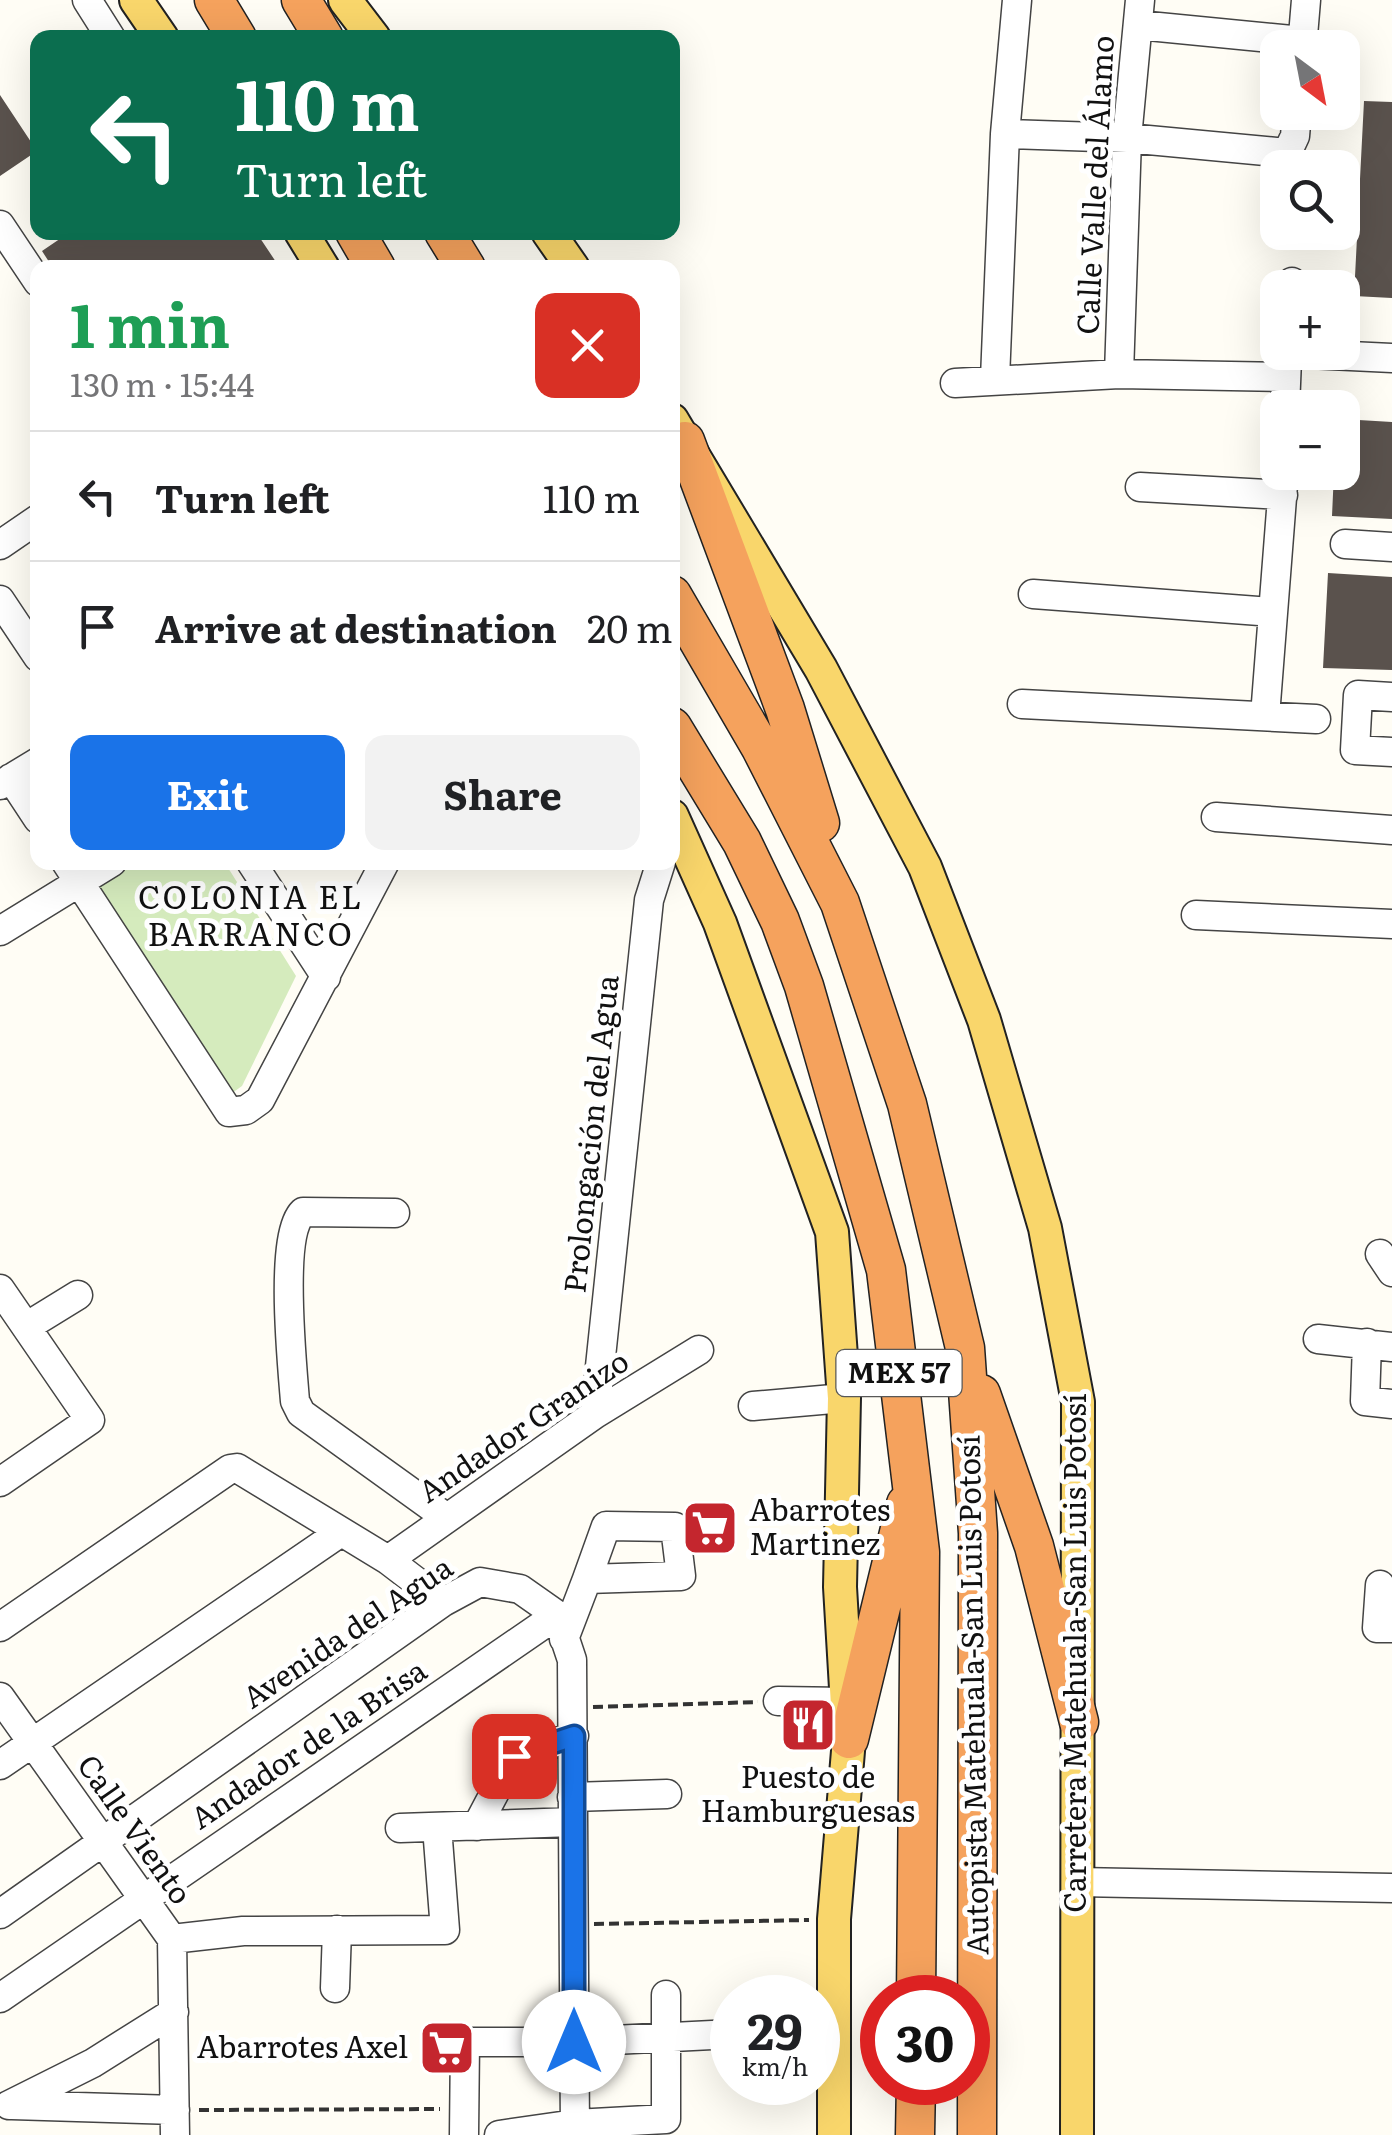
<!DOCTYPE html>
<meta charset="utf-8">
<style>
body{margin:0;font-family:Literata,serif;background:#f2f2f2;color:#202124;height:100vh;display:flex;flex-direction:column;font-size:38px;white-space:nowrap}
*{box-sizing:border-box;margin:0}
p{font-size:32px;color:#757577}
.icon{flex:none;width:55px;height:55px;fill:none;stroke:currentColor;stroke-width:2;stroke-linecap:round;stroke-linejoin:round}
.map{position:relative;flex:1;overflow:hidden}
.drawer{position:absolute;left:30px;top:260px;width:650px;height:610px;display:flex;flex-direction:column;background:#fff;border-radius:20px;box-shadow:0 10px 40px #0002}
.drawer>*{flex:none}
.hud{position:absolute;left:30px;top:30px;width:650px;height:210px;border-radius:20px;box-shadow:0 10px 40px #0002;background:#0b6e4f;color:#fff;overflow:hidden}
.needle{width:65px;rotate:148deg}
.controls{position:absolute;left:1260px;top:30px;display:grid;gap:20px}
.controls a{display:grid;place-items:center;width:100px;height:100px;border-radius:20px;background:#fff;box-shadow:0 10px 40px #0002;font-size:50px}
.speed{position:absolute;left:710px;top:1975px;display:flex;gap:20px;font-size:50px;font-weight:700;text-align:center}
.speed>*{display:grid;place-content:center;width:130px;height:130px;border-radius:50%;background:#fff;box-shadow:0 10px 40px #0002;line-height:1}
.speed small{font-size:25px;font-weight:400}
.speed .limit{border:15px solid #d22;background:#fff;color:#111}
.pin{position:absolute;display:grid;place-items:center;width:85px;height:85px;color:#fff;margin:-42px;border-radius:20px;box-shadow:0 5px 15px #0006}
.me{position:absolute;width:110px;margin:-55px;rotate:0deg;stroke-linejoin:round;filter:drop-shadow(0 0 8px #0008)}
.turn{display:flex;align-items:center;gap:35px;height:210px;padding:0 40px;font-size:45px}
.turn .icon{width:130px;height:130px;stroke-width:2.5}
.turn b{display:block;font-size:70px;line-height:85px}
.round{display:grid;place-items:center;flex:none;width:105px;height:105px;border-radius:20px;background:#f2f2f2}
.summary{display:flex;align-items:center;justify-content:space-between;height:170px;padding:0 40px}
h1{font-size:60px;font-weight:700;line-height:75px;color:#1e9e55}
.primary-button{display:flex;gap:20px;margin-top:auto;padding:20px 40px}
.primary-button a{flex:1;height:115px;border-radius:20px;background:#1a73e8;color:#fff;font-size:40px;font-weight:700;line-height:115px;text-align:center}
.primary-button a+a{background:#f2f2f2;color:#202124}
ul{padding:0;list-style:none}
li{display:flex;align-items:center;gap:30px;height:130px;padding:0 40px;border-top:2px solid #e0e0e0}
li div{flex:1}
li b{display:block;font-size:38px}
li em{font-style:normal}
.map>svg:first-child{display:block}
.green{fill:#d5ebbd}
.building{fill:#5a524d}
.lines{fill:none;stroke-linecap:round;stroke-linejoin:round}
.minor-casing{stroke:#444;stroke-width:31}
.major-casing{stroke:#222;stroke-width:36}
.highway-casing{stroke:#222;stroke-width:41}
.path{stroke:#333;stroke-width:4;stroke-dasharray:10 5;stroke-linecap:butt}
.minor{stroke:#fff;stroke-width:28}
.major{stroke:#f9d66b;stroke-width:32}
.highway{stroke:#f5a25d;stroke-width:38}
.route-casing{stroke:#114b97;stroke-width:25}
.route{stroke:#1a73e8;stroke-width:18}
.labels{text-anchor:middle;stroke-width:10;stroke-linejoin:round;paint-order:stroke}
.shield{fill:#fff;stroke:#585858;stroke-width:2.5}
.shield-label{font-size:28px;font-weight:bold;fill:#111}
.street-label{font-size:30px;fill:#111;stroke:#fff}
.poi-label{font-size:30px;fill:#111;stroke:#fff;text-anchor:start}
.neighbourhood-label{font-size:32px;letter-spacing:2.5px;fill:#111;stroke:#fff}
</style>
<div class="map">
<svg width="1392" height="2135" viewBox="0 0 1392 2135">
<rect width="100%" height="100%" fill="#fffdf5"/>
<path class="green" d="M 131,863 L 225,863 L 296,976 L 242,1086 L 228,1096 L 96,885 Z"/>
<path class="building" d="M 0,95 L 37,151 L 0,176 Z
M 1364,101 L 1392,102 L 1392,298 L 1354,296 Z
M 70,232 L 256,232 L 280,268 L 53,268 L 42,251 Z
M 1342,419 L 1392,422 L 1392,519 L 1332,516 L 1334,472 L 1342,472 Z
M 1328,573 L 1392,577 L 1392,670 L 1323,668 Z"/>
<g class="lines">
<g class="minor-casing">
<path id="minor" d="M 87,0 L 111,38
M 1138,25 L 1302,41
M 1302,48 L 1306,0
M 1005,134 L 1127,138 L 1276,152 L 1288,151 L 1295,136 L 1297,112
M 0,225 L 38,282
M 1292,288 L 1292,282
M 1288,353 L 1392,358
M 1119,374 L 1127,138 L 1140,0
M 995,379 L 1005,134 L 1017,0
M 955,383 L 1119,374 L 1286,377
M 1285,408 L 1287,359
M 1140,487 L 1283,495
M 1345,544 L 1392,547
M 0,545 L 38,519
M 1033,594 L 1273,612
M 0,600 L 38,657
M 1392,697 L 1358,695 L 1355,750 L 1392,752
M 1022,704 L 1316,719
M 1265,716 L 1284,472
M 11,778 L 38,819
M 0,785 L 38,762
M 1216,817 L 1392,830
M 66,862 L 229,1112 L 246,1110 L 260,1100 L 385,862
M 251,862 L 326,977
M 1196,915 L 1392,924
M 0,931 L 112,862
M 395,1213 L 303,1212 C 279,1235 292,1364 295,1401 L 301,1413 L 447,1518
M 1380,1254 L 1392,1272
M 0,1289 L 90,1420 L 0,1482
M 26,1327 L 78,1295
M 1318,1339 L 1392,1347
M 1367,1343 L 1365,1401 L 1392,1404
M 753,1406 L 844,1398
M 595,1414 L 649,900 L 661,862
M 388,1560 L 595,1414 L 699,1350
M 1380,1585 L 1377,1628 L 1392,1628
M 0,1627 L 230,1469 L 237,1468 L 388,1560 L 443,1602
M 564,1639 L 587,1579 L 681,1576 L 675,1527 L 606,1526 L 587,1579
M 0,1697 L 172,1939 L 175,2135
M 778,1701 L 847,1702
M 0,1765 L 341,1532
M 572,1797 L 667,1794
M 477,1826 L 514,1756 L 574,1736
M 400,1828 L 573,1822
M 1078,1882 L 1392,1888
M 0,1914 L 443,1602 L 480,1582 L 520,1589 L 557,1615 L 572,1660 L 575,2135
M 172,1939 L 243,1931 L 445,1930 L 437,1827
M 335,1988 L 337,1930
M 0,1998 L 557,1615
M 9,2105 L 93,2063 L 174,2012
M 12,2105 L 175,2110
M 464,2135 L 465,2042 L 574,2042 L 732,2034
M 499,2135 L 575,2124 L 666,2119 L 666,1995"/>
</g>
<g class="major-casing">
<path id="major" d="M 136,0 L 162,38
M 345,0 L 374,38
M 301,232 L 323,268
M 548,232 L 573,268
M 672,420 L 821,669 L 925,867 L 984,1020 L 1045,1228 L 1078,1402 L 1077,2135
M 672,816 L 720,923 L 832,1232 L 844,1398 L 840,1587 L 849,1739 L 834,1919 L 834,2135"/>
</g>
<g class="highway-casing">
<path id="highway" d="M 214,0 L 237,38
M 301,0 L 324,38
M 355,232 L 376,268
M 444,232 L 466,268
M 685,441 L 785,709 L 820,823
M 672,595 L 761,748 L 840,903 L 907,1104 L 965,1348 L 978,1533 L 977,2135
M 672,727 L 742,842 L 780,921 L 804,986 L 886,1270 L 920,1552 L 916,1998
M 981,1394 L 1034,1546 L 1079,1722
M 849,1739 L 906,1504
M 915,2135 L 916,2082"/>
</g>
<path class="path" d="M 593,1707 L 758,1702
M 594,1924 L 809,1920
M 199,2110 L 440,2109"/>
<use href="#minor" class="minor"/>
<use href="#major" class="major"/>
<use href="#highway" class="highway"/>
</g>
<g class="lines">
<g class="route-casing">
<path id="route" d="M 514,1756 L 574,1736 L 574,2042"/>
</g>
<use href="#route" class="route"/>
</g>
<defs>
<g id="supermarket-square" transform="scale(2.875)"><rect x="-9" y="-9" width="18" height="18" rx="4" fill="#c4262e" stroke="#fff"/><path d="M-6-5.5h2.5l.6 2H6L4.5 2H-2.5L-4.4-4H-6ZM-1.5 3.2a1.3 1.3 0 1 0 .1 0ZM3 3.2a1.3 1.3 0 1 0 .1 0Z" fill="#fff"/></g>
<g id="restaurant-square" transform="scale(2.875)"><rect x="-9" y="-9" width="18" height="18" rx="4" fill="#c4262e" stroke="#fff"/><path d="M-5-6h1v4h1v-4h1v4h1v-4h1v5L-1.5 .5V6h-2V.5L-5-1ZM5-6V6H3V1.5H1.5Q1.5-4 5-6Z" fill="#fff"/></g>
</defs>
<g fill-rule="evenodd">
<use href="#supermarket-square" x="710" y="1528"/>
<use href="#restaurant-square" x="808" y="1725"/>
<use href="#supermarket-square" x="447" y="2048"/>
</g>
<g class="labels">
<rect class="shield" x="836.5" y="1350" width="125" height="46" rx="8"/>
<g class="shield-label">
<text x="899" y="1383">MEX 57</text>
</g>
<g class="street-label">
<text transform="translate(1096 185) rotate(-87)" y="10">Calle Valle del Álamo</text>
<text transform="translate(592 1134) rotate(-84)" y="10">Prolongación del Agua</text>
<text transform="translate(524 1427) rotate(-34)" y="10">Andador Granizo</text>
<text transform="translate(348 1633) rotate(-34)" y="10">Avenida del Agua</text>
<text transform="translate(1076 1653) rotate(-90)" y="10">Carretera Matehuala-San Luis Potosí</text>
<text transform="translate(974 1695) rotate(-91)" y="10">Autopista Matehuala-San Luis Potosí</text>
<text transform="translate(309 1745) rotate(-34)" y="10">Andador de la Brisa</text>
<text transform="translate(134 1830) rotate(55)" y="10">Calle Viento</text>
</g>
<g class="poi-label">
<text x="749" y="1521">Abarrotes<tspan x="749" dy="34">Martinez</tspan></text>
<text x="808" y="1788" text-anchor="middle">Puesto de<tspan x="808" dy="34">Hamburguesas</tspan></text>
<text x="408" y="2058" text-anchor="end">Abarrotes Axel</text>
</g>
<g class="neighbourhood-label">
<text x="251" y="909">COLONIA EL<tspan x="251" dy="37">BARRANCO</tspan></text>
</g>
</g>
</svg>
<div class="controls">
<a><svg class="needle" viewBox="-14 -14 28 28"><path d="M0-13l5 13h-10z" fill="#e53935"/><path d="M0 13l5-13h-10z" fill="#757577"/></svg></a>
<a><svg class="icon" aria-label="search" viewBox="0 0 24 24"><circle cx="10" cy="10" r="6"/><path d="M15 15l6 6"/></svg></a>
<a>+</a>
<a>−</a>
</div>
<div class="speed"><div>29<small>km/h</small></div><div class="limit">30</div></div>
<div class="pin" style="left:514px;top:1756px;background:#d93025"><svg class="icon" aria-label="arrive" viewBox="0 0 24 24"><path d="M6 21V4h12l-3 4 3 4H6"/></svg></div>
<svg class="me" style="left:574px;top:2042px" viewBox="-20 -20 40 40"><circle r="19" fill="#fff"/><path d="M0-13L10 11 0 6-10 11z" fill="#1a73e8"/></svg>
<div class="hud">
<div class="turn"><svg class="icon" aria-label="left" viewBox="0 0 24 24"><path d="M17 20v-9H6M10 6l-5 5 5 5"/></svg><div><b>110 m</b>Turn left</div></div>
</div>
<section class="drawer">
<div class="summary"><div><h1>1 min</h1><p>130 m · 15:44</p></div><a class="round" style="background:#d93025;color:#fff"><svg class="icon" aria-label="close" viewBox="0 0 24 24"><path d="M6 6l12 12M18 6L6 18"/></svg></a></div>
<ul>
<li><svg class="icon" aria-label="left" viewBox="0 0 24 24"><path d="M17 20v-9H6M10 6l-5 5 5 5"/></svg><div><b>Turn left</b></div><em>110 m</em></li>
<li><svg class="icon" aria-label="arrive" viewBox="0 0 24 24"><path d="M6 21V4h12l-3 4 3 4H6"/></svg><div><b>Arrive at destination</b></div><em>20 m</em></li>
</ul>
<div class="primary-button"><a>Exit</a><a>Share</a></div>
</section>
</div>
